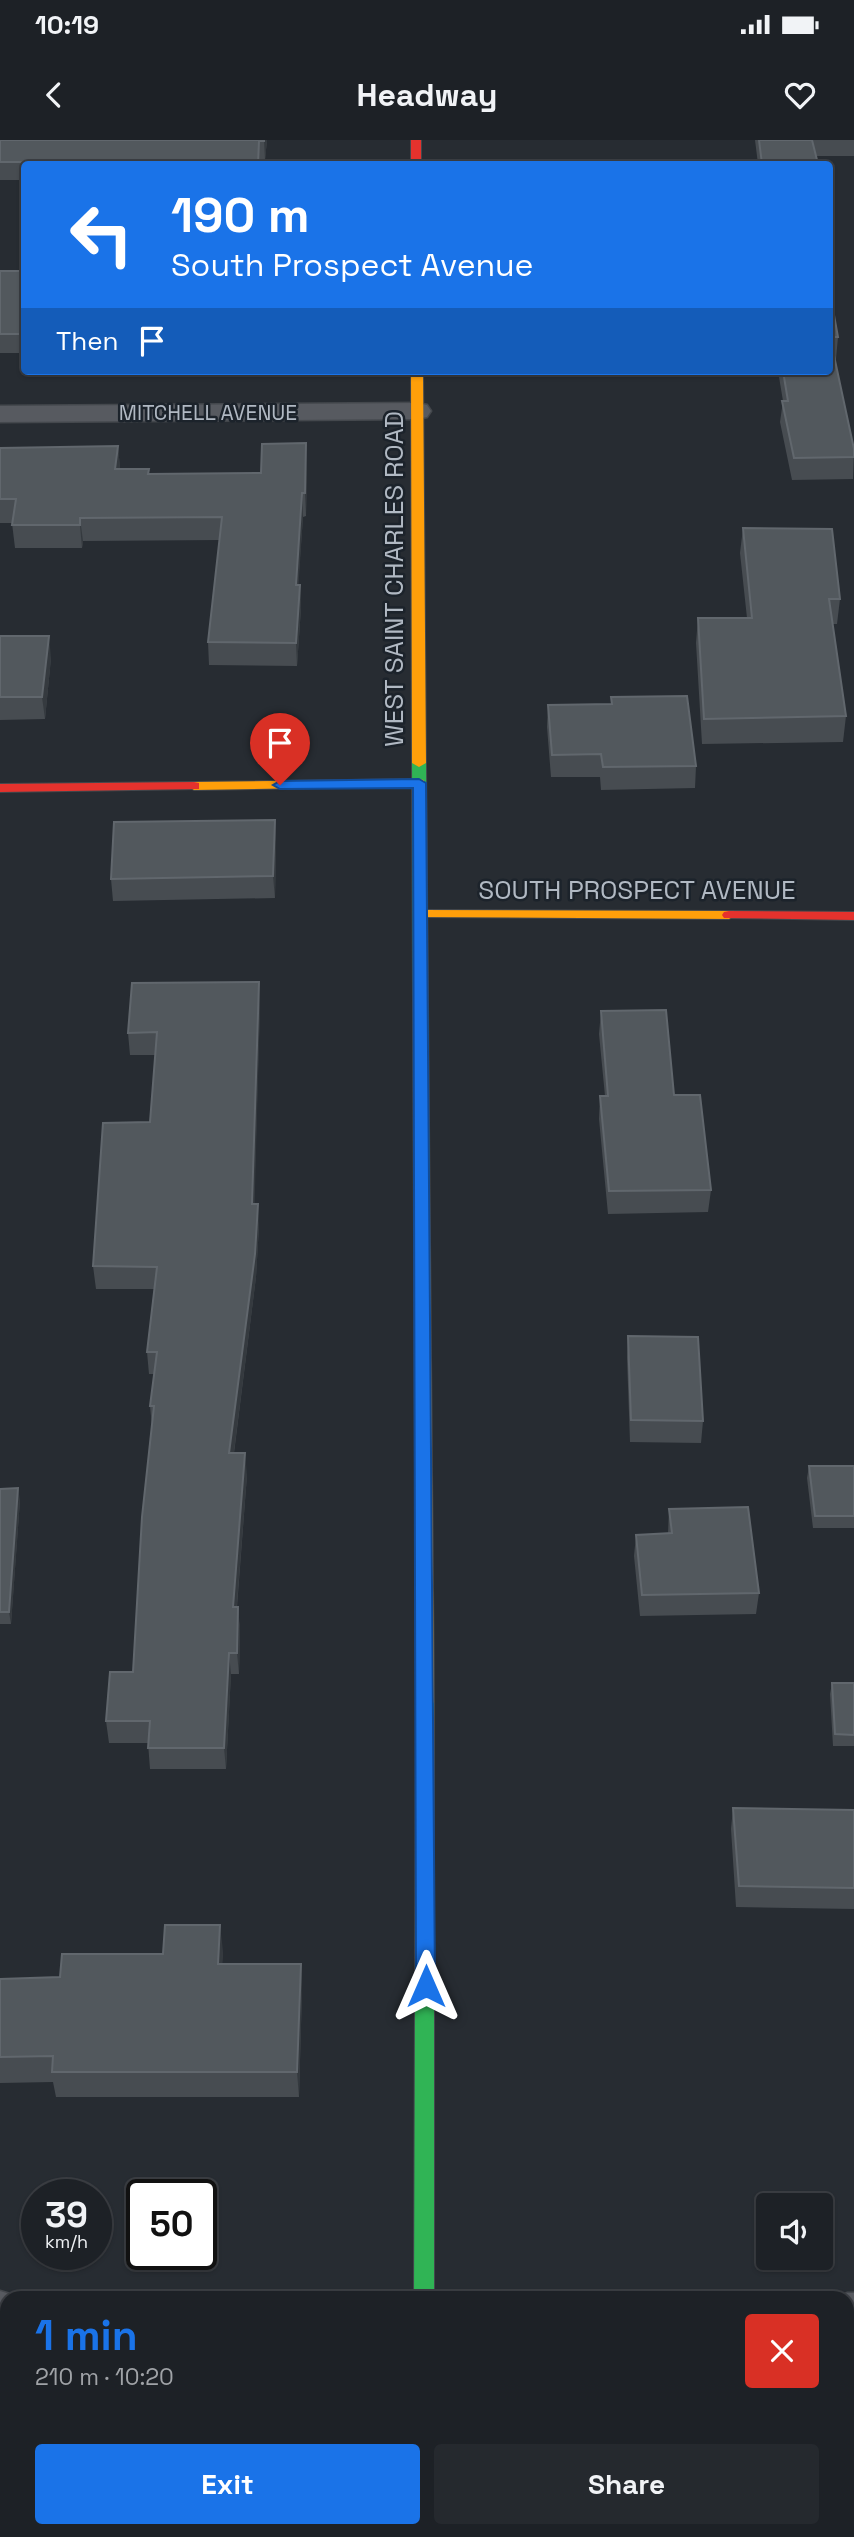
<!DOCTYPE html>
<meta charset="utf-8">
<style>
body{margin:0;font-family:"Space Grotesk",sans-serif;background:#25292e;color:#f1f3f6;height:100vh;display:flex;flex-direction:column;font-size:26px;white-space:nowrap}
*{box-sizing:border-box;margin:0}
p{font-size:23px;color:#a0a3a7}
.icon{flex:none;width:38px;height:38px;fill:none;stroke:currentColor;stroke-width:2;stroke-linecap:round;stroke-linejoin:round}
.map{position:relative;flex:1;overflow:hidden}
.details{position:absolute;left:0px;top:2151px;width:854px;height:247px;display:flex;flex-direction:column;background:#1d2126;border-radius:21px 21px 0 0;box-shadow:0 2px 5px #0004,0 0 0 2px #3b3e43}
.details>*{flex:none}
.top-card{position:absolute;left:21px;top:21px;width:812px;height:214px;border-radius:7px;box-shadow:0 2px 5px #0004,0 0 0 2px #3b3e43;background:#1a73e8;color:#fff;overflow:hidden}
.fabs{position:absolute;left:756px;top:2053px;display:grid;gap:14px}
.fabs a{display:grid;place-items:center;width:77px;height:77px;border-radius:7px;background:#1d2126;box-shadow:0 2px 5px #0004,0 0 0 2px #3b3e43;font-size:35px}
.speed{position:absolute;left:21px;top:2039px;display:flex;gap:14px;font-size:35px;font-weight:700;text-align:center}
.speed>*{display:grid;place-content:center;width:91px;height:91px;border-radius:50%;background:#1d2126;box-shadow:0 2px 5px #0004,0 0 0 2px #3b3e43;line-height:1}
.speed small{font-size:18px;font-weight:400}
.speed .limit{border:4px solid #111;border-radius:10px;background:#fff;color:#111}
.pin{position:absolute;display:grid;place-items:center;width:60px;height:60px;color:#fff;margin:-72px -30px;border-radius:50% 50% 50% 0;rotate:-45deg;box-shadow:0 0 7px #0007}
.pin .icon{rotate:45deg}
.me{position:absolute;width:77px;margin:-38px;rotate:0deg;stroke-linejoin:round;filter:drop-shadow(0 0 5px #0008)}
.turn{display:flex;align-items:center;gap:24px;height:147px;padding:0 35px;font-size:32px}
.turn .icon{width:91px;height:91px;stroke-width:2.5}
.turn b{display:block;font-size:49px;line-height:60px}
.then{display:flex;align-items:center;height:66px;padding:0 35px;background:#0003;gap:14px;font-size:26px}
.round{display:grid;place-items:center;flex:none;width:74px;height:74px;border-radius:7px;background:#25292e}
.summary{display:flex;align-items:center;justify-content:space-between;height:119px;padding:0 35px}
h1{font-size:42px;font-weight:700;line-height:52px;color:#1a73e8}
.primary-button{display:flex;gap:14px;margin-top:auto;padding:14px 35px}
.primary-button a{flex:1;height:80px;border-radius:7px;background:#1a73e8;color:#fff;font-size:28px;font-weight:700;line-height:80px;text-align:center}
.primary-button a+a{background:#25292e;color:#f1f3f6}
.status{display:flex;justify-content:space-between;align-items:center;height:49px;padding:0 35px;background:#1d2126;direction:ltr}
.status svg{height:19px;fill:currentColor}
header{display:flex;justify-content:space-between;align-items:center;height:91px;padding:0 35px;background:#1d2126;font-size:32px;font-weight:700}
.map>svg:first-child{display:block}
.lines{fill:none;stroke-linecap:round;stroke-linejoin:round}
.street-casing{stroke:#44484d;stroke-width:3}
.fast-casing{stroke:#44484d;stroke-width:2}
.slow-casing{stroke:#44484d;stroke-width:2}
.jam-casing{stroke:#44484d;stroke-width:2}
.street{fill:#575a60;fill-rule:evenodd}
.fast{fill:#30b455;fill-rule:evenodd}
.slow{fill:#ff9f0a;fill-rule:evenodd}
.jam{fill:#e5322d;fill-rule:evenodd}
.wall{fill:#474c51}
.shaded-wall{fill:#353a3f}
.building{fill:#52585d;stroke:#61676d;stroke-width:2}
.route{fill:#1a73e8;stroke:#114b97;stroke-width:2}
.labels{text-anchor:middle;stroke-width:5;stroke-linejoin:round;paint-order:stroke}
.far-street-label{font-size:21px;fill:#b1b9c3;stroke:#1c232b}
.street-label{font-size:26px;fill:#b1b9c3;stroke:#1c232b}
</style>
<div class="status"><b>10:19</b><svg viewBox="0 0 49 12"><path d="M0 12V9h3v3zM5 12V6h3v6zM10 12V3h3v9zM15 12V0h3v12zM26 1h20v11H26zM47 4h2v5h-2z"/></svg></div>
<header><svg class="icon" aria-label="back" viewBox="0 0 24 24"><path d="M15 5l-7 7 7 7"/></svg>Headway<svg class="icon" aria-label="heart" viewBox="0 0 24 24"><path d="M12 20l-8-8c-3-5 5-10 8-4 3-6 11-1 8 4z"/></svg></header>
<div class="map">
<svg width="854" height="2397" viewBox="0 0 854 2397">
<rect width="100%" height="100%" fill="#272c32"/>
<g class="lines">
<g class="street-casing">
<path id="street" d="M 417,263 L 427,265 L 431,271 L 427,277 L 417,279 L 0,282 L 0,266 Z
M 0,2151 L 23,2158 L 7,2158 L 7,2199 L 0,2199 Z
M 847,2153 L 854,2153 L 854,2201 L 847,2201 L 847,2158 L 836,2158 Z"/>
</g>
<g class="fast-casing">
<path id="fast" d="M 419,619 L 426,623 L 430,1101 L 422,1107 L 414,1101 L 412,623 Z
M 425,1555 L 431,1557 L 434,1562 L 434,2158 L 414,2158 L 416,1562 L 419,1557 Z"/>
</g>
<g class="slow-casing">
<path id="slow" d="M 411,231 L 423,231 L 426,623 L 419,627 L 412,623 Z
M 419,639 L 424,640 L 424,646 L 194,650 L 187,646 L 194,642 Z
M 420,770 L 729,771 L 736,775 L 729,779 L 415,777 L 413,774 Z
M 422,1095 L 430,1101 L 434,1562 L 431,1567 L 425,1569 L 419,1567 L 416,1562 L 414,1101 Z"/>
</g>
<g class="jam-casing">
<path id="jam" d="M 411,0 L 421,0 L 421,24 L 411,24 Z
M 194,642 L 199,643 L 199,649 L 0,652 L 0,644 Z
M 729,771 L 854,772 L 854,780 L 724,778 L 722,775 L 724,772 Z
M 406,2390 L 428,2390 L 428,2397 L 406,2397 Z"/>
</g>
<use href="#street" class="street"/>
<use href="#fast" class="fast"/>
<use href="#slow" class="slow"/>
<use href="#jam" class="jam"/>
</g>
<path class="wall" d="M 0,0 L 267,0 L 265,20 L 260,20 L 260,24 L 24,24 L 24,40 L 0,40 Z
M 755,0 L 854,0 L 854,16 L 815,16 L 818,24 L 758,24 Z
M 0,131 L 24,131 L 24,213 L 0,213 Z
M 830,153 L 838,197 L 836,219 L 835,219 L 854,309 L 853,339 L 792,340 L 780,282 L 783,261 L 778,231 L 830,231 Z
M 118,306 L 120,329 L 149,329 L 149,334 L 261,333 L 307,327 L 306,376 L 303,377 L 298,445 L 300,445 L 301,468 L 297,526 L 209,525 L 208,502 L 220,400 L 83,401 L 82,408 L 15,408 L 12,383 L 0,383 L 0,308 Z
M 743,388 L 840,459 L 837,484 L 832,484 L 846,576 L 843,602 L 702,604 L 696,503 L 698,478 L 747,478 L 740,413 Z
M 0,496 L 51,518 L 45,579 L 0,580 Z
M 611,557 L 696,626 L 695,648 L 601,650 L 600,637 L 551,637 L 547,587 L 548,565 L 611,564 Z
M 275,680 L 276,702 L 275,758 L 113,761 L 111,739 Z
M 260,865 L 254,1064 L 259,1086 L 256,1137 L 234,1313 L 247,1335 L 237,1467 L 240,1488 L 239,1534 L 231,1534 L 226,1629 L 150,1629 L 148,1603 L 109,1603 L 106,1581 L 133,1532 L 152,1286 L 150,1266 L 154,1234 L 149,1234 L 147,1212 L 154,1149 L 96,1149 L 93,1126 L 150,982 L 155,915 L 130,915 L 128,893 Z
M 601,871 L 674,955 L 711,1050 L 708,1072 L 608,1074 L 599,979 L 600,956 L 605,956 L 599,894 Z
M 628,1196 L 703,1281 L 701,1303 L 630,1302 L 627,1218 Z
M 809,1326 L 854,1326 L 854,1388 L 813,1388 L 807,1338 Z
M 0,1349 L 20,1360 L 11,1484 L 0,1484 Z
M 669,1369 L 759,1453 L 756,1474 L 640,1476 L 634,1416 L 636,1395 L 668,1394 Z
M 832,1543 L 854,1543 L 854,1606 L 833,1606 L 830,1554 Z
M 733,1668 L 854,1670 L 854,1769 L 736,1767 L 731,1689 Z
M 223,1811 L 222,1824 L 301,1824 L 302,1850 L 299,1957 L 56,1957 L 53,1942 L 0,1943 L 0,1839 L 60,1837 L 163,1814 Z
M 682,2390 L 847,2390 L 854,2397 L 681,2397 Z"/>
<path class="shaded-wall" d="M 264,0 L 267,0 L 265,20 Z
M 306,303 L 307,327 L 306,376 L 305,353 Z
M 118,306 L 120,329 L 115,329 Z
M 302,353 L 303,377 L 297,468 L 296,445 Z
M 80,378 L 83,401 L 82,408 L 80,385 Z
M 300,445 L 301,468 L 297,526 L 296,503 Z
M 49,496 L 51,518 L 45,579 L 42,557 Z
M 275,680 L 276,702 L 275,758 L 273,736 Z
M 259,842 L 260,865 L 254,1086 L 252,1064 Z
M 258,1064 L 259,1086 L 256,1137 L 231,1335 L 229,1313 Z
M 245,1313 L 247,1335 L 235,1488 L 233,1467 Z
M 18,1348 L 20,1360 L 11,1484 L 9,1472 Z
M 238,1467 L 240,1488 L 239,1534 L 237,1513 Z
M 229,1513 L 231,1534 L 226,1629 L 224,1608 Z
M 220,1785 L 223,1811 L 221,1850 L 218,1824 Z
M 301,1824 L 302,1850 L 299,1957 L 297,1932 Z
M 198,2390 L 202,2390 L 201,2397 L 197,2397 Z"/>
<path class="building" d="M 0,0 L 264,0 L 264,1 L 259,1 L 258,24 L 72,24 L 72,22 L 0,22 Z
M 759,0 L 812,0 L 818,24 L 762,24 Z
M 0,131 L 24,131 L 24,194 L 0,194 Z
M 830,153 L 838,197 L 830,197 L 854,309 L 854,317 L 794,318 L 782,261 L 788,261 L 783,231 L 830,231 Z
M 306,303 L 305,353 L 302,353 L 296,445 L 300,445 L 296,503 L 208,502 L 222,377 L 80,378 L 80,385 L 12,385 L 16,359 L 0,359 L 0,308 L 118,306 L 115,329 L 149,329 L 148,334 L 261,333 L 262,304 Z
M 743,388 L 832,389 L 840,459 L 829,459 L 846,576 L 704,579 L 698,478 L 752,478 Z
M 0,496 L 49,496 L 42,557 L 0,557 Z
M 687,556 L 696,626 L 603,627 L 601,614 L 552,615 L 548,565 L 612,564 L 611,557 Z
M 275,680 L 273,736 L 111,739 L 114,682 Z
M 259,842 L 252,1064 L 258,1064 L 255,1114 L 229,1313 L 245,1313 L 233,1467 L 238,1467 L 237,1513 L 229,1513 L 224,1608 L 148,1608 L 150,1581 L 106,1581 L 110,1532 L 133,1532 L 142,1377 L 154,1266 L 150,1266 L 157,1212 L 147,1212 L 157,1127 L 93,1126 L 103,983 L 150,982 L 157,892 L 128,893 L 132,843 Z
M 666,870 L 674,955 L 700,955 L 711,1050 L 609,1051 L 600,956 L 608,956 L 601,871 Z
M 628,1196 L 698,1197 L 703,1281 L 631,1280 Z
M 809,1326 L 854,1326 L 854,1376 L 815,1376 Z
M 18,1348 L 9,1472 L 0,1472 L 0,1349 Z
M 748,1367 L 759,1453 L 642,1455 L 636,1395 L 672,1393 L 669,1369 Z
M 832,1543 L 854,1543 L 854,1595 L 835,1594 Z
M 733,1668 L 854,1670 L 854,1748 L 739,1746 Z
M 165,1785 L 220,1785 L 218,1824 L 301,1824 L 297,1932 L 52,1932 L 53,1916 L 0,1917 L 0,1839 L 60,1837 L 62,1814 L 163,1814 Z
M 0,2319 L 7,2319 L 7,2390 L 198,2390 L 197,2397 L 0,2397 Z
M 847,2380 L 854,2380 L 854,2397 L 685,2397 L 685,2390 L 847,2390 Z"/>
<path class="route" d="M 419,639 L 426,643 L 435,1846 L 432,1852 L 426,1854 L 419,1852 L 416,1846 L 413,648 L 280,649 L 273,645 L 280,641 Z"/>
<g class="labels">
<g class="far-street-label">
<text x="208" y="280">MITCHELL AVENUE</text>
</g>
<g class="street-label">
<text transform="translate(394 439) rotate(-90)" y="9">WEST SAINT CHARLES ROAD</text>
<text x="637" y="759">SOUTH PROSPECT AVENUE</text>
</g>
</g>
</svg>
<div class="fabs">
<a><svg class="icon" aria-label="sound" viewBox="0 0 24 24"><path d="M4 9h4l5-4v14l-5-4H4zM17 9q2 3 0 6"/></svg></a>
</div>
<div class="speed"><div>39<small>km/h</small></div><div class="limit">50</div></div>
<div class="pin" style="left:280px;top:645px;background:#d93025"><svg class="icon" aria-label="arrive" viewBox="0 0 24 24"><path d="M6 21V4h12l-3 4 3 4H6"/></svg></div>
<svg class="me" style="left:426px;top:1846px" viewBox="-20 -20 40 40"><path d="M0-17L14 15 0 8-14 15z" fill="#1a73e8" stroke="#fff" stroke-width="4"/></svg>
<div class="top-card">
<div class="turn"><svg class="icon" aria-label="left" viewBox="0 0 24 24"><path d="M17 20v-9H6M10 6l-5 5 5 5"/></svg><div><b>190 m</b>South Prospect Avenue</div></div>
<div class="then">Then<svg class="icon" aria-label="arrive" viewBox="0 0 24 24"><path d="M6 21V4h12l-3 4 3 4H6"/></svg></div>
</div>
<section class="details">
<div class="summary"><div><h1>1 min</h1><p>210 m · 10:20</p></div><a class="round" style="background:#d93025;color:#fff"><svg class="icon" aria-label="close" viewBox="0 0 24 24"><path d="M6 6l12 12M18 6L6 18"/></svg></a></div>
<div class="primary-button"><a>Exit</a><a>Share</a></div>
</section>
</div>
